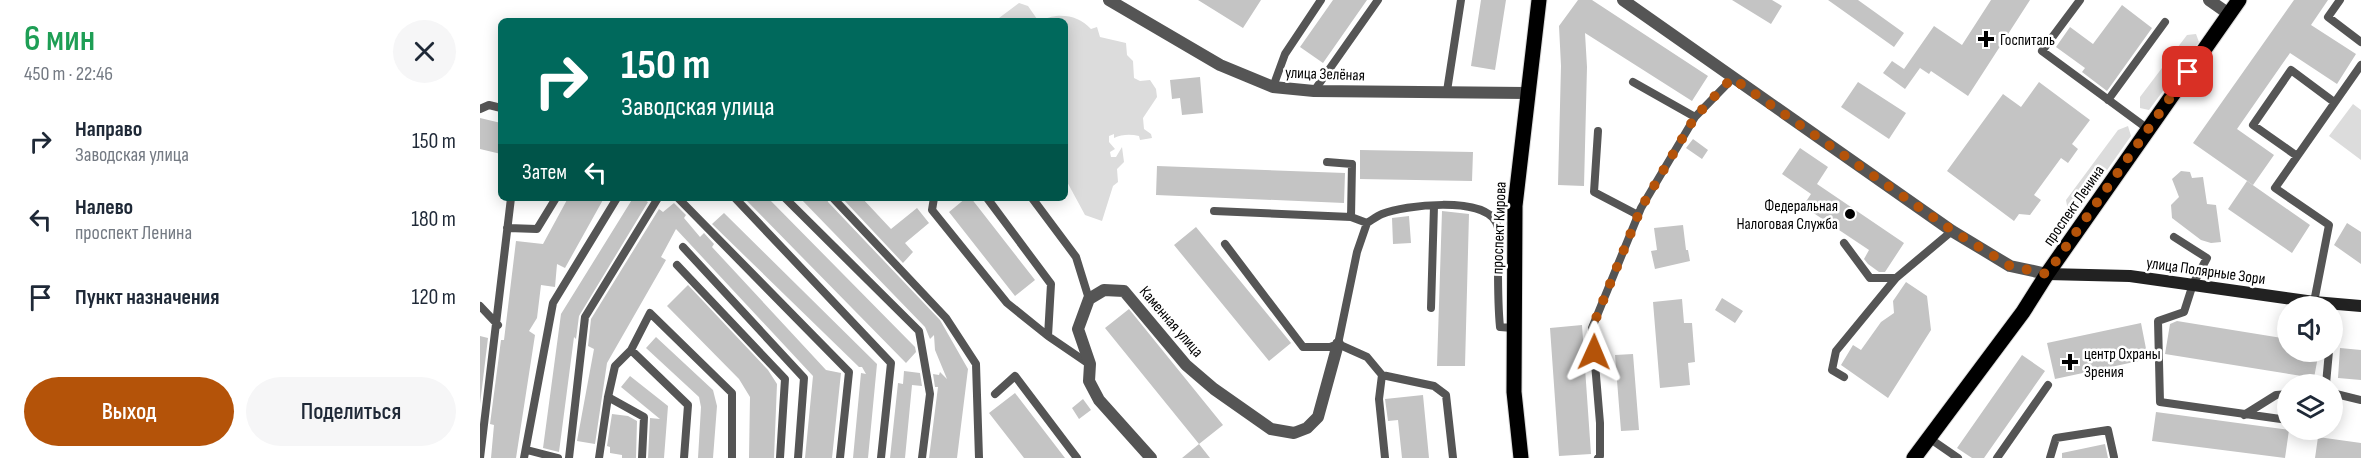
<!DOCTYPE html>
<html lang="ru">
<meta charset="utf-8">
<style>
body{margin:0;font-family:"Sofia Sans Condensed",sans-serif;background:#f6f6f7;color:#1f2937;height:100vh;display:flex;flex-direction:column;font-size:22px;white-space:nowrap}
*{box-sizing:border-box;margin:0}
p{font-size:20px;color:#747a83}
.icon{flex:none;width:33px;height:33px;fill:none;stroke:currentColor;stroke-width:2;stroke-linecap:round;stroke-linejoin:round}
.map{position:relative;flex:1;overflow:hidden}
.drawer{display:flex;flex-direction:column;background:#fff;width:480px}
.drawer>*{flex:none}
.guide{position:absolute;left:18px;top:18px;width:570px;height:183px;border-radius:9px;box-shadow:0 3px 15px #0003;background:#00695c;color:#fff;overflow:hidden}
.controls{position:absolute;left:1797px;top:296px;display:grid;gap:12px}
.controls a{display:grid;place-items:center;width:66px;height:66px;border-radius:50%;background:#fff;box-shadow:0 3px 15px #0003;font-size:30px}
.pin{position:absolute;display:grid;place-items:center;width:51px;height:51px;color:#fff;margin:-26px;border-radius:12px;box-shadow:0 3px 9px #0006}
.me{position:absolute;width:66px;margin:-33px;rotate:1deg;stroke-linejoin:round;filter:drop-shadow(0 0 4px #0008)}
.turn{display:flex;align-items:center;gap:21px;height:126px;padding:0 24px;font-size:27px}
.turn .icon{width:78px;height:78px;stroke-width:2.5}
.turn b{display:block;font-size:42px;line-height:51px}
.then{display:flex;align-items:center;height:57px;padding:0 24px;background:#0003;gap:12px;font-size:22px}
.round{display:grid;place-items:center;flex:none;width:63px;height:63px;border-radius:32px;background:#f6f6f7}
.head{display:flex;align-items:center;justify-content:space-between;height:102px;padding:0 24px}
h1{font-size:36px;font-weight:600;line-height:45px;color:#1e9e55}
.cta{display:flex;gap:12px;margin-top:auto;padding:12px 24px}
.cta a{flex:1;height:69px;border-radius:36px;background:#b45309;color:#fff;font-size:24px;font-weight:600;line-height:69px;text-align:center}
.cta a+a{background:#f6f6f7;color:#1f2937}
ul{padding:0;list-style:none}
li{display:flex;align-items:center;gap:18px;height:78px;padding:0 24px}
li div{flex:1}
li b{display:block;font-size:22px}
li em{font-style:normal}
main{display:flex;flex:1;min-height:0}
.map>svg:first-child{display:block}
.green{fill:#dcdcdc}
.building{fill:#c4c4c4}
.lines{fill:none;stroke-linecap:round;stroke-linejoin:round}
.primary-casing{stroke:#dbdbdb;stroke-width:17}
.lane{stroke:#555;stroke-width:8}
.street{stroke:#555;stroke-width:12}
.secondary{stroke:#222;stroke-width:12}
.primary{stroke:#000;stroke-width:15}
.route{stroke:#b45309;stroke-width:10;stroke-dasharray:0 18}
.poi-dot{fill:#000;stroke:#fff;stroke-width:2}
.labels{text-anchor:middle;stroke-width:5;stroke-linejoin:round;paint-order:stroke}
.poi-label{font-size:16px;fill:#000;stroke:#fff;text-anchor:start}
.street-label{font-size:16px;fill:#000;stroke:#fff}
</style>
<main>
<section class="drawer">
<div class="head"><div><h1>6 мин</h1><p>450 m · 22:46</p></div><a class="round"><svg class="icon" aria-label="close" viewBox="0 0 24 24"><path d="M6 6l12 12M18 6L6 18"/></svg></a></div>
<ul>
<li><svg class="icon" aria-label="right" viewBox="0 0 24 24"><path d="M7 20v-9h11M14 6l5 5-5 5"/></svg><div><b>Направо</b><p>Заводская улица</p></div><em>150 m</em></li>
<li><svg class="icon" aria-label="left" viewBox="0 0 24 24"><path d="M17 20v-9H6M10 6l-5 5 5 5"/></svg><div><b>Налево</b><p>проспект Ленина</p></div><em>180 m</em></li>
<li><svg class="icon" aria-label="arrive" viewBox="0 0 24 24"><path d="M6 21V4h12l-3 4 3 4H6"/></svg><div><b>Пункт назначения</b></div><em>120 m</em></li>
</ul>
<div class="cta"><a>Выход</a><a>Поделиться</a></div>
</section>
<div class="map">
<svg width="1881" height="458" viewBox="0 0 1881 458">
<rect width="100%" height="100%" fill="#fff"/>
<path class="green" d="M 539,3 L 548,6 L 557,19 C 564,20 568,17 576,16 C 591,15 601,19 611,29 L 617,27 L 620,37 L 646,43 L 647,55 L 653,61 L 654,78 L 660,81 L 670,80 L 676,89 L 677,97 L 663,118 L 664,129 L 671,134 L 672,138 L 660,140 L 659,136 C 651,134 642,134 634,138 L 634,134 L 629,136 L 629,142 L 635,149 L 630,152 L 631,157 L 636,157 L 642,147 L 644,162 L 637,169 L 638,182 L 633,186 L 622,221 L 605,215 L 585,178 L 585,21 L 519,21 L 519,18 Z
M 1716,34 L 1719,42 L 1669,110 L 1660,108 L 1660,97 L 1707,35 Z
M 1873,104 L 1881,110 L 1881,160 L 1849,136 Z
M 1648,126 L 1651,136 L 1599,210 L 1588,211 L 1586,200 L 1638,130 Z"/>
<path class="building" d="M 718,0 L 781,0 L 763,28 Z
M 853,0 L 887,0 L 843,63 L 820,47 Z
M 1001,0 L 1026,0 L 1015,70 L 991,66 Z
M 1098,0 L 1112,0 L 1228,76 L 1212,101 L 1105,33 L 1107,67 L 1104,186 L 1078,185 L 1081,66 L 1079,26 Z
M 1252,0 L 1292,0 L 1302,6 L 1291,24 Z
M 1348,0 L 1378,0 L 1424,33 L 1414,47 Z
M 1511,0 L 1550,0 L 1488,96 L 1451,71 L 1449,74 L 1440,68 L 1425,89 L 1403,73 L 1412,61 L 1424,69 L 1454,26 L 1482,45 Z
M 1814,0 L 1848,0 L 1831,25 L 1876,54 L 1857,84 L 1810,53 L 1757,129 L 1794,155 L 1773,185 L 1713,143 Z
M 1642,5 L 1672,28 L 1627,91 L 1602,72 L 1605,68 L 1576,47 L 1590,27 L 1613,44 Z
M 720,77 L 723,113 L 702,115 L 700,98 L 692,99 L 690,80 Z
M 1378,82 L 1426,113 L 1409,139 L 1361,107 Z
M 1559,82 L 1610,120 L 1592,144 L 1598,149 L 1588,163 L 1581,158 L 1554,195 L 1561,200 L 1550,215 L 1539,214 L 1534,221 L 1467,171 L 1523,94 L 1541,107 Z
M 0,118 L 21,123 L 21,154 L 0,149 Z
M 1213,139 L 1228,150 L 1222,159 L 1206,148 Z
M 1320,148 L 1348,167 L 1337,184 L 1424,243 L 1405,272 L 1399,272 L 1388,264 L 1384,259 L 1389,250 L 1323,206 L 1331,194 L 1302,174 Z
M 880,150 L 993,152 L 992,181 L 880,179 Z
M 677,166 L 865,173 L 864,203 L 676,195 Z
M 1701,171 L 1710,172 L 1712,178 L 1723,177 L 1727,204 L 1736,205 L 1741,242 L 1731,243 L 1721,240 L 1692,218 L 1691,205 L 1699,197 L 1692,179 Z
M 1767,181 L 1830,225 L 1812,253 L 1748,209 Z
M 88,198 L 124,198 L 85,268 L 77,264 L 75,287 L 61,285 L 57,318 L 49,331 L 55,335 L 36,458 L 11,458 L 14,425 L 10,424 L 21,340 L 24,340 L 36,241 L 63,244 Z
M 153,198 L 161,198 L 168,202 L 99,316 L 96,339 L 94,337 L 79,452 L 63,448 L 81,314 Z
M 264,198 L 288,198 L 435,347 L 436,352 L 426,363 Z
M 320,198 L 347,198 L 348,202 L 460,320 L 488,369 L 477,458 L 449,458 L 458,387 L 455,387 L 453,374 L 459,375 L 460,372 L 467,379 L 455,350 L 454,335 L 450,339 L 445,327 Z
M 362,198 L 382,198 L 411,229 L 437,208 L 449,223 L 425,243 L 433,252 L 423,263 Z
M 486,198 L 491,198 L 555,280 L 535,296 L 469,212 Z
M 194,203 L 206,215 L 204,218 L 220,237 L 224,233 L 234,244 L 232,247 L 346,370 L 361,373 L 352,458 L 325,458 L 333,376 L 196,229 L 181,257 L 186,260 L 127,363 L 115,444 L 97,441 L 114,349 L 108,346 L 111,319 L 179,209 L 183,212 Z
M 962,211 L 989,214 L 985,366 L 957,366 Z
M 244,213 L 397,364 L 388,458 L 373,458 L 381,373 L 386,374 L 382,367 L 379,367 L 232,224 Z
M 929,216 L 931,243 L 913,244 L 912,218 Z
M 1867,223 L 1881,232 L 1881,264 L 1854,245 Z
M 1203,225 L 1206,250 L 1208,250 L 1210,261 L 1175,269 L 1171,251 L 1177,250 L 1174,228 Z
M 716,227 L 811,343 L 789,361 L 694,245 Z
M 1426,282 L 1447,296 L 1451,330 L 1408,398 L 1361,365 L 1373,345 L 1381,350 L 1401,322 L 1414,313 L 1413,301 Z
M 208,285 L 288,370 L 297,384 L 294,458 L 269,458 L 270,397 L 259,379 L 187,306 Z
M 1242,298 L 1263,311 L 1255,323 L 1235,310 Z
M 1202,299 L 1204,323 L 1212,323 L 1215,362 L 1208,363 L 1210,385 L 1180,388 L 1173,302 Z
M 649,309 L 743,425 L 719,444 L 625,328 Z
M 1697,321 L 1808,339 L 1808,351 L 1839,351 L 1834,378 L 1685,354 L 1690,324 Z
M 1661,323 L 1668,359 L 1575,379 L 1567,343 Z
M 1102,325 L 1111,454 L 1079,456 L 1070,328 Z
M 0,336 L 8,338 L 0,404 Z
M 176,337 L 233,390 L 237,406 L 233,458 L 218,458 L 221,407 L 219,397 L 166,348 Z
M 1860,348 L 1881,350 L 1881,380 L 1858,378 Z
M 1153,354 L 1159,430 L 1141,431 L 1135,355 Z
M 1542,355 L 1565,371 L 1504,458 L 1492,458 L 1477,448 Z
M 424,371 L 440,373 L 442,386 L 432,385 L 425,458 L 410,458 L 418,383 L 423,384 Z
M 150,376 L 188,406 L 184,458 L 168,458 L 170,418 L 180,419 L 141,387 Z
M 535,393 L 585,458 L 544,458 L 509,413 Z
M 943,395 L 949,458 L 922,458 L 918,420 L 908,421 L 905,399 Z
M 603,399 L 611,410 L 599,419 L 592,408 Z
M 1676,412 L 1809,430 L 1805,458 L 1672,441 Z
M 132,414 L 148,416 L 157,421 L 156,458 L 142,458 L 142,455 L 130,453 L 130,447 L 127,446 Z
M 1838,437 L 1881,443 L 1881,458 L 1835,458 Z
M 719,444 L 730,458 L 702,458 Z
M 1625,444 L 1628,458 L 1582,458 L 1582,453 Z"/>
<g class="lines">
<g class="primary-casing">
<path id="primary" d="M 1041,458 L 1034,392 L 1035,206 L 1059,0
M 1434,458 L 1543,312 L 1567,274 L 1759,0"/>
</g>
<path class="lane" d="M 1600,0 L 1562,51 L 1668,129
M 1860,0 L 1848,17 L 1881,42
M 1153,82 L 1215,117
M 793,87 L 805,54 L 841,0
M 834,91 L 898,0
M 967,91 L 981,0
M 1628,100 L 1685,22
M 0,109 L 9,105 L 21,108
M 1118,131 L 1114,192 L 1158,215
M 1817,156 L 1773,125 L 1811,70 L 1854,102
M 847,162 L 872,164 L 871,217
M 198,198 L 369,372 L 360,458
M 255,198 L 411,363 L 401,458
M 305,198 L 439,331 L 450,394 L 442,458
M 353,198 L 466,318 L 496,364 L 499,458
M 454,198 L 452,210 L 527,303 L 568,336
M 507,198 L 571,284 L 568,336 L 609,364
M 552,198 L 596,257 L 609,299
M 734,211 L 871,217 L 887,223
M 27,228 L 57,229 L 76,198
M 1694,237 L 1727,258 L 1713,284 L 1704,312 L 1678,321 L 1680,402 L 1808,420
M 745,244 L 823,347 L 850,347 L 858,344 L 887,357 L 902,375 L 899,399 L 905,458
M 203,247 L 324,378 L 318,458
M 197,265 L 305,379 L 300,458
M 1416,278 L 1472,231
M 0,306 L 18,325
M 1836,306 L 1834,302 L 1849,225 L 1795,188 L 1881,65
M 951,308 L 954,206
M 858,344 L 877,252 L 887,223 C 892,220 897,216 902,214 C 925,205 1002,196 1016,222 C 1022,235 1018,253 1018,267 C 1018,287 1018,307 1020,327 L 1033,328
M 151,350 L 208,405 L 204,458
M 902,375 L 954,386 L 966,395 L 973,458
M 1364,377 L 1352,370 L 1356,351 L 1416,278 L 1390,278 L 1364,243
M 1846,384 L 1849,351
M 1852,393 L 1881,400
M 515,394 L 535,376 L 597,458
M 128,397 L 164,417 L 162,458
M 1764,415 L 1796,395 L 1808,394
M 1449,438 L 1478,458
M 47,450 L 78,458
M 0,458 L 31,198
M 44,458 L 73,303 L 137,198
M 89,458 L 105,317 L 178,198
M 119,458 L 128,397 L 135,366 L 151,350 L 170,313 L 252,393 L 252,458
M 1118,458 L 1120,456 L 1120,423 L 1112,328 L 1161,208 L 1215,117 L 1253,78
M 1517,458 L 1568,385
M 1570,458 L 1576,438 L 1628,430 L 1634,457"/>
<path class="street" d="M 629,0 L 740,65 L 793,87 L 834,91 L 1047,93
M 1143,0 L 1472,231 L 1530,266 L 1567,274
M 1729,0 L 1749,14
M 671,458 L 619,400 L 609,381 L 610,364 L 598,329 L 609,299 L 624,290 L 644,291 L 706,365 L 734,389 L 791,429 L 814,433 L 827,428 L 838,417 L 858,344"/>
<path class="secondary" d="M 1567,274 L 1650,276 L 1834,302 L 1881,306"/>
<use href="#primary" class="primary"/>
</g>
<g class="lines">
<path class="route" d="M 1114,352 L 1112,328 L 1161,208 L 1215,117 L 1252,78 L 1473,231 L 1530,266 L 1567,274 L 1708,72"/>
</g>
<g class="poi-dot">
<path d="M1503 30h6v6h6v6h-6v6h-6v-6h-6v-6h6z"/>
<circle cx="1370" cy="214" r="6"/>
<path d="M1587 353h6v6h6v6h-6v6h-6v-6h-6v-6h6z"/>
</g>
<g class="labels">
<g class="poi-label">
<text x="1520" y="45">Госпиталь</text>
<text x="1358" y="211" text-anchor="end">Федеральная<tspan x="1358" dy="18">Налоговая Служба</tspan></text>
<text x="1604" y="359">центр Охраны<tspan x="1604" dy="18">Зрения</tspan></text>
</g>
<g class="street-label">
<text transform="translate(845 73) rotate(2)" y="6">улица Зелёная</text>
<text transform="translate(1593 205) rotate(-55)" y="6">проспект Ленина</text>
<text transform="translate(1018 228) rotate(-88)" y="6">проспект Кирова</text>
<text transform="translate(1726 270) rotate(8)" y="6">улица Полярные Зори</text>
<text transform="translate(692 321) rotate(49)" y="6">Каменная улица</text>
</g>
</g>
</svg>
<div class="controls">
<a><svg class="icon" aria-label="sound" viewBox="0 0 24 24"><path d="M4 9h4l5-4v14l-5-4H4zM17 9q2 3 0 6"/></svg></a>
<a><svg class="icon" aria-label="layers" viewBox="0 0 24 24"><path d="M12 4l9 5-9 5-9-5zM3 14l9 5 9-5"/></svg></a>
</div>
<div class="pin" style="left:1708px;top:72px;background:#d93025"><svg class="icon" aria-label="arrive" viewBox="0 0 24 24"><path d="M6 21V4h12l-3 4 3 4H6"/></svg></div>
<svg class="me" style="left:1114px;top:352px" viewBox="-20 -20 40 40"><path d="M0-17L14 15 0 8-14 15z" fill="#b45309" stroke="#fff" stroke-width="4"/></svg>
<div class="guide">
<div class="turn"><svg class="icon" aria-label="right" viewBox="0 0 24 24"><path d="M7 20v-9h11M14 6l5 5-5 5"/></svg><div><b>150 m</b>Заводская улица</div></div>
<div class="then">Затем<svg class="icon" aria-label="left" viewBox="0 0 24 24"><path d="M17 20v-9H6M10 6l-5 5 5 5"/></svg></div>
</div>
</div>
</main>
